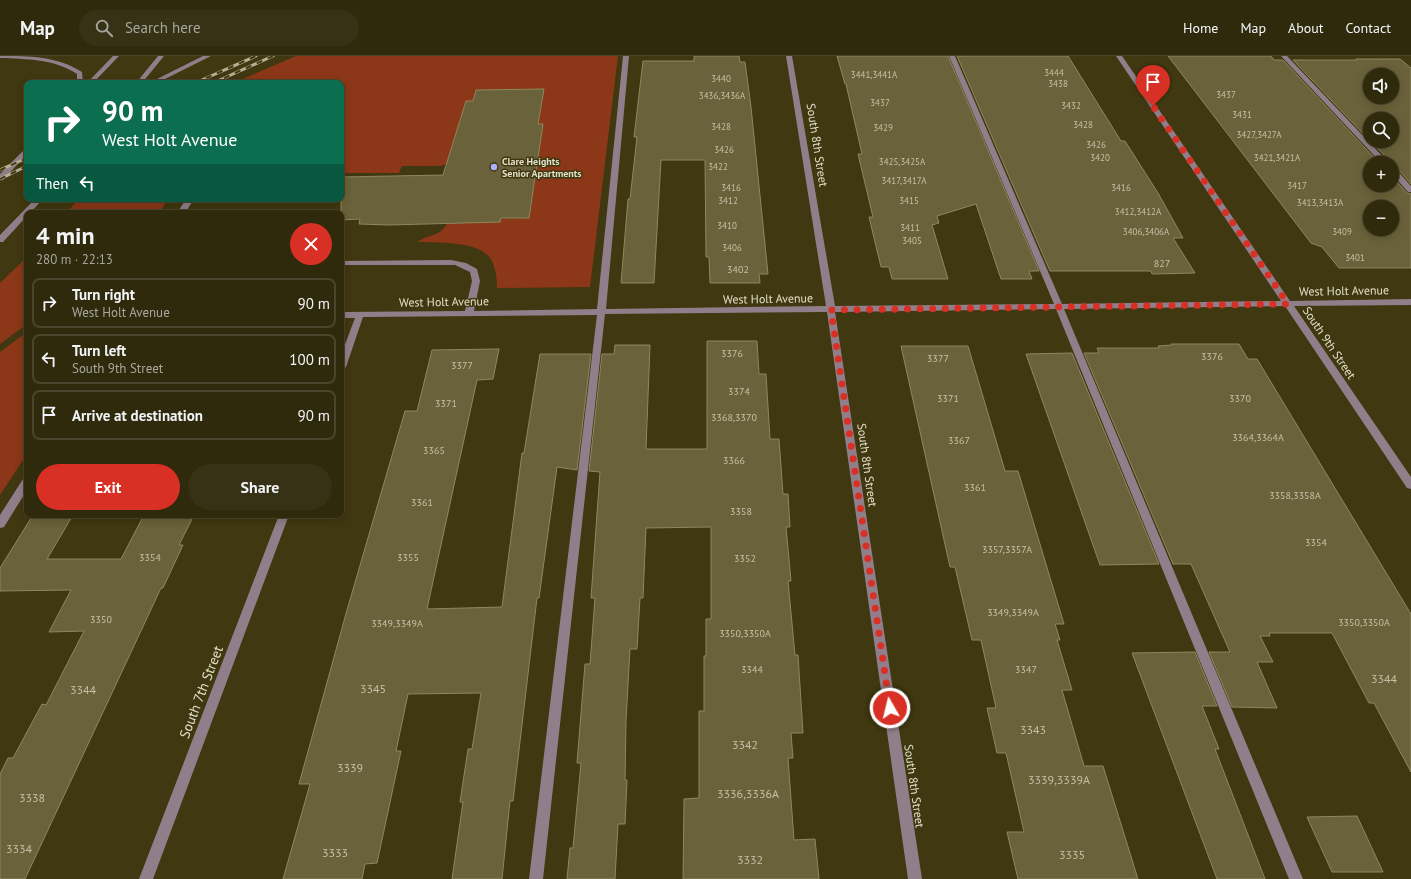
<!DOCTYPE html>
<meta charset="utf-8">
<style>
body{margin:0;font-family:"PT Sans",sans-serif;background:#373215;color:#f1f3f6;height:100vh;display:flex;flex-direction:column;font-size:15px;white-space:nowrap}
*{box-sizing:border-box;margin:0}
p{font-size:13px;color:#a7a79d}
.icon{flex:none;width:22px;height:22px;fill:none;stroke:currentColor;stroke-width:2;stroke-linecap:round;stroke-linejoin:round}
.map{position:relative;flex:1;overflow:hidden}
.details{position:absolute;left:24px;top:154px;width:320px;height:308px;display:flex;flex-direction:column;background:#2f2a0c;border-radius:8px;box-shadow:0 2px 10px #0003,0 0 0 1px #4a462d}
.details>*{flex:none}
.banner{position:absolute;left:24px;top:24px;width:320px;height:122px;border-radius:8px;box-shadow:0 2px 10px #0003,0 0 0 1px #4a462d;background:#0b6e4f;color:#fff;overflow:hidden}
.buttons{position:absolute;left:1363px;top:12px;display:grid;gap:8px}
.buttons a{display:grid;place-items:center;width:36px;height:36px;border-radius:50%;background:#2f2a0c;box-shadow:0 2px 10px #0003,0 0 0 1px #4a462d;font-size:20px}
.pin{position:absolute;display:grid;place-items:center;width:34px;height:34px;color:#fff;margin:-41px -17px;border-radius:50% 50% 50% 0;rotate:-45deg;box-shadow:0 0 4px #0007}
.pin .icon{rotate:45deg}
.me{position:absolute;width:44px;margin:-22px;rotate:352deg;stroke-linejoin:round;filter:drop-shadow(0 0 3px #0008)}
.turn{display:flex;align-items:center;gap:14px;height:84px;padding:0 12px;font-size:18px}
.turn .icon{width:52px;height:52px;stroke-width:2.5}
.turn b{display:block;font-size:28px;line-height:34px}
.then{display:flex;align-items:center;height:38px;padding:0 12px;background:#0003;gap:8px;font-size:15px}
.round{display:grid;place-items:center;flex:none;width:42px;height:42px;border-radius:21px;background:#373215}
.headline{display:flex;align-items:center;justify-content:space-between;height:68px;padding:0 12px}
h1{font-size:24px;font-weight:600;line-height:30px}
.primary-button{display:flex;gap:8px;margin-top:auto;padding:8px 12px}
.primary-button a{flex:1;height:46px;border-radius:24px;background:#d93025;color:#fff;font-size:16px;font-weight:600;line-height:46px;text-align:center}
.primary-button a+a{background:#373215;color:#f1f3f6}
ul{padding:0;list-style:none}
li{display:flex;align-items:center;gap:12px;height:50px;margin:0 8px 6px;padding:0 4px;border:2px solid #4a462d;border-radius:8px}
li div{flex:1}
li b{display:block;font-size:15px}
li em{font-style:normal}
header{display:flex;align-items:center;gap:24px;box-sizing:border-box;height:56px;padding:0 20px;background:#2f2a0c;border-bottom:1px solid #4a462d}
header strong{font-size:19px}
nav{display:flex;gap:22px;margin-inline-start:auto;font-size:14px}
.search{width:280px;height:36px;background:#373215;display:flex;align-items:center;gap:10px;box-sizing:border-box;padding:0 14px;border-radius:22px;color:#a7a79d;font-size:15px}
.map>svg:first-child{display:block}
.green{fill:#8c3717}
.building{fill:#69623a;stroke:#8f885f;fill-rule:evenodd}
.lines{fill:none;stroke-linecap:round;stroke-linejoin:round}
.minor{fill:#907f8a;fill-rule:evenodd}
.rail-casing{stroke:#b4b095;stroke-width:3}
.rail{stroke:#3f3810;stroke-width:2;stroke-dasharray:6;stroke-linecap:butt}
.route{stroke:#d93025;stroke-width:7;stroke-dasharray:0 12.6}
.poi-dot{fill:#a9b0fc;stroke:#3f3810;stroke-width:1.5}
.labels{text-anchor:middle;stroke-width:3;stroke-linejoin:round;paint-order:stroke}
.far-number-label{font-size:9px;fill:#c4c0a5}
.far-poi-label{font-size:10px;font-weight:bold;fill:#e2dfc9;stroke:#3f3810;text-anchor:start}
.number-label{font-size:10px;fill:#c4c0a5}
.street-label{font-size:12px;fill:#e2dfc9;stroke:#3f3810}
.near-number-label{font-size:12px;fill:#c4c0a5}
.near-street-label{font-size:14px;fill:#e2dfc9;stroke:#3f3810}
</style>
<header>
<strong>Map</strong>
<div class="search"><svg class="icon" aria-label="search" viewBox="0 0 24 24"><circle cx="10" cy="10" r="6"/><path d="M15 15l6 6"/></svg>Search here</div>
<nav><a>Home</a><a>Map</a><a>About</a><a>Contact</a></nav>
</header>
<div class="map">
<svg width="1411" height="823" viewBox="0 0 1411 823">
<rect width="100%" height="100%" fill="#3f3810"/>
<path class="green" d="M 296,0 L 618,0 L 590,231 L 497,232 C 497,223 496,214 492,205 C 481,184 438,187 417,186 C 434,175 438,184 450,163 L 529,162 L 536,119 L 527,118 L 541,84 L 543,68 L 538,68 L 544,33 L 476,34 L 473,45 L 466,45 L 447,108 L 440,110 L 402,110 L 399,117 L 341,117 L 341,78 L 344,77 L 341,74 L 341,68 L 343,67 L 341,65 L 341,27 L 233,27 Z
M 79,143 L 168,143 L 159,157 L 66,157 Z
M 27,201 L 27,268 L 0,288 L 0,227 Z
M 27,276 L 27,398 L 0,439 L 0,296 Z"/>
<path class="building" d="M 694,0 L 739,0 L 740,6 L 745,6 L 751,51 L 768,218 L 759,218 L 760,227 L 710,227 L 709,201 L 706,201 L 705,104 L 661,104 L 654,227 L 621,227 L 628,143 L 630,143 L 637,81 L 634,81 L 643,5 L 694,5 Z
M 837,0 L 948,0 L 1039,215 L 1029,215 L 1032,223 L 1001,223 L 976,148 L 937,160 L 939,167 L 932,169 L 948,223 L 892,223 L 889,211 L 881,211 L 869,161 L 873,161 L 858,98 L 862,98 L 846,28 L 845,28 Z
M 957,0 L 1068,0 L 1121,85 L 1125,85 L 1158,137 L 1183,182 L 1173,182 L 1195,217 L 1152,218 L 1151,215 L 1050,215 Z
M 1168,0 L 1271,0 L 1274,4 L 1283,4 L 1379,107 L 1370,107 L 1370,129 L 1392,129 L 1392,120 L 1407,137 L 1411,138 L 1411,212 L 1339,212 L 1322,191 L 1311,187 ZM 1370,151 L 1392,151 L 1392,173 L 1370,173 Z
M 1356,3 L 1400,3 L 1411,12 L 1411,128 L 1396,111 L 1392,110 L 1392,107 L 1370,85 L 1392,85 L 1392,63 L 1370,63 L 1370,85 L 1293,4 L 1357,4 ZM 1370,19 L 1392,19 L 1392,41 L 1370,41 Z
M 544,33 L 538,68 L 543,68 L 529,162 L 501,162 L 500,166 L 389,169 L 359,168 L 360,163 L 341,164 L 341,121 L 443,119 L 466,45 L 473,45 L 476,34 Z
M 707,285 L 757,285 L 759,318 L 766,318 L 770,383 L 779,383 L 783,438 L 788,438 L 790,471 L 786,471 L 791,525 L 788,525 L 795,599 L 798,599 L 803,677 L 791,677 L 793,702 L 788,702 L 794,784 L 815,783 L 819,823 L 683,823 L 684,743 L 699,742 L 699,655 L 704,655 L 704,600 L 706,600 L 706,563 L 711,563 L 711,471 L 646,472 L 643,542 L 640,542 L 637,593 L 630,593 L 626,664 L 625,724 L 627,724 L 625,768 L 618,768 L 615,823 L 567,823 L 570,792 L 573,792 L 581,707 L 577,707 L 585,608 L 590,608 L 595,542 L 591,542 L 600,416 L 589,415 L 602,298 L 614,298 L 615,289 L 650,289 L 646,393 L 707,393 Z
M 1171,288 L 1239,288 L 1248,303 L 1257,303 L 1411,558 L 1411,716 L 1374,647 L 1369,647 L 1332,577 L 1269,577 L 1270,580 L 1260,580 L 1273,606 L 1257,606 L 1277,652 L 1232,651 L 1209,596 L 1230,596 L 1191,508 L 1173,508 L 1084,297 L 1099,297 L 1097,292 L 1159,292 L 1158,290 L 1172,289 Z
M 901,290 L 968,290 L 1005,415 L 1018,415 L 1064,568 L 1055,568 L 1060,584 L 1057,584 L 1072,634 L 1062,634 L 1084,710 L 1103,710 L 1138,823 L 1018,823 L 1007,776 L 1024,776 L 1006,697 L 997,697 L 987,652 L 996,652 L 981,584 L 972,584 L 955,511 L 950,511 Z
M 499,293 L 493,323 L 477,324 L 427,553 L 502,551 L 522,397 L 524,397 L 540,298 L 591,298 L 577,414 L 557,411 L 539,542 L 537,542 L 513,745 L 510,745 L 502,823 L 452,823 L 463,746 L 460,746 L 468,693 L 472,693 L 481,637 L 408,638 L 396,695 L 401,695 L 377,807 L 365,808 L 362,823 L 283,823 L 310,728 L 299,728 L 347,554 L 405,355 L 417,355 L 432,294 Z
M 1072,297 L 1159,508 L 1100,509 L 1026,298 Z
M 33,459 L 73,459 L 47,503 L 121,503 L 144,459 L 194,459 L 179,489 L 183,489 L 163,532 L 161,532 L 25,823 L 0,823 L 0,718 L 8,702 L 13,702 L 42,648 L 46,649 L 84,575 L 49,576 L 71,534 L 0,535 L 0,512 Z
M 1195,596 L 1217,650 L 1202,650 L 1219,693 L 1215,693 L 1265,823 L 1217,823 L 1132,597 Z
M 1357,760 L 1383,816 L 1332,816 L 1307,761 Z"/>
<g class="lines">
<path class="minor" d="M 0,0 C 29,0 57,0 82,16 L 83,27 L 77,27 L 77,18 C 54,3 27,3 0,2 Z
M 113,0 L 119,0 L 93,27 L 87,27 Z
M 158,0 L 164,0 L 142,27 L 136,27 Z
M 203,0 L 211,0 L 157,27 L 149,27 Z
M 623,0 L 629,0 L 606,253 L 826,250 L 786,0 L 792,0 L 835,250 L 1054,248 L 949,0 L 955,0 L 1062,248 L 1281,245 L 1116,0 L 1122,0 L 1290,245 L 1411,243 L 1411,249 L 1294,250 L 1411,421 L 1411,433 L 1407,432 L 1285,250 L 1064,253 L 1303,823 L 1289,823 L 1056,253 L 835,256 L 922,823 L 908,823 L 827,256 L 605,258 L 543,823 L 529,823 L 597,259 L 363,261 L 346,311 L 341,314 L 341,299 L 355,262 L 341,262 L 341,256 L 465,255 L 472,225 L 470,216 L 455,209 L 341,209 L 341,205 L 451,204 L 466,207 L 477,213 L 480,225 L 474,255 L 597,253 Z
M 1281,0 L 1287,0 L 1389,107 L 1381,107 Z
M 27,92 L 27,98 L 3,124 L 0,124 L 0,118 L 25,93 Z
M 1392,112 L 1395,112 L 1411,130 L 1411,136 L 1408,136 L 1392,118 Z
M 35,143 L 43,143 L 30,157 L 27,157 L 27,160 L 3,186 L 0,186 L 0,179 Z
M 186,143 L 194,143 L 185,157 L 177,157 Z
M 27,422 L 27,434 L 4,471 L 0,472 L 0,459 L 23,423 Z
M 279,459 L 289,459 L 153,823 L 139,823 Z"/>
<g class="rail-casing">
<path id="rail" d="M 195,27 L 256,0
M 213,27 L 273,0
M 0,114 L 27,102
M 0,123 L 27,110"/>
</g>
<use href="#rail" class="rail"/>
</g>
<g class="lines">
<path class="route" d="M 890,652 L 831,254 L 1288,248 L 1153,50"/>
</g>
<circle class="poi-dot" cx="494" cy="111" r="4"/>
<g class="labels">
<g class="far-number-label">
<text x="1054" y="20">3444</text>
<text x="874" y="22">3441,3441A</text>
<text x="721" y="26">3440</text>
<text x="1058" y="31">3438</text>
<text x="1226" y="42">3437</text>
<text x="722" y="43">3436,3436A</text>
<text x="880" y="50">3437</text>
<text x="1071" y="53">3432</text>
<text x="1242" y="62">3431</text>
<text x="1083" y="72">3428</text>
<text x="721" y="74">3428</text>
<text x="883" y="75">3429</text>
<text x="1259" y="82">3427,3427A</text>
<text x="1096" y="92">3426</text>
<text x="724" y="97">3426</text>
<text x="1100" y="105">3420</text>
<text x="1277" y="105">3421,3421A</text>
<text x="902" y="109">3425,3425A</text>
<text x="718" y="114">3422</text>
<text x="904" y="128">3417,3417A</text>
<text x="1297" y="133">3417</text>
<text x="731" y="135">3416</text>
<text x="1121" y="135">3416</text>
<text x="728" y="148">3412</text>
<text x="909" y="148">3415</text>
<text x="1320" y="150">3413,3413A</text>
<text x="1138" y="159">3412,3412A</text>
<text x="727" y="173">3410</text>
<text x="910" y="175">3411</text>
<text x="1146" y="179">3406,3406A</text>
<text x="1342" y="179">3409</text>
<text x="912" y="188">3405</text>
<text x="732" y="195">3406</text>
<text x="1355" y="205">3401</text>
</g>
<g class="far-poi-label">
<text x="502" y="109">Clare Heights<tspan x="502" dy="12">Senior Apartments</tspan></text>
</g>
<g class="number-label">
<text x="1162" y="211">827</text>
<text x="738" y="217">3402</text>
<text x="732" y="301">3376</text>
<text x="1212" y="304">3376</text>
<text x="938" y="306">3377</text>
<text x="462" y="313">3377</text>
<text x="739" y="339">3374</text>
<text x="948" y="346">3371</text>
<text x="1240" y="346">3370</text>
<text x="446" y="351">3371</text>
<text x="734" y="365">3368,3370</text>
<text x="1258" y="385">3364,3364A</text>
<text x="959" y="388">3367</text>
<text x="434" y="398">3365</text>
<text x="734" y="408">3366</text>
<text x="975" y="435">3361</text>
<text x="1295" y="443">3358,3358A</text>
<text x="422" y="450">3361</text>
<text x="741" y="459">3358</text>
<text x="1316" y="490">3354</text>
<text x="1007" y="497">3357,3357A</text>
<text x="150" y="505">3354</text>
<text x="408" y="505">3355</text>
<text x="745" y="506">3352</text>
<text x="1013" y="560">3349,3349A</text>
<text x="101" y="567">3350</text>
<text x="1364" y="570">3350,3350A</text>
<text x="397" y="571">3349,3349A</text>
<text x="745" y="581">3350,3350A</text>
<text x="752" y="617">3344</text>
<text x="1026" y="617">3347</text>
</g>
<g class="street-label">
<text transform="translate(817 89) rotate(81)" y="4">South 8th Street</text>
<text transform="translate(1344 235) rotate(-1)" y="4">West Holt Avenue</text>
<text transform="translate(768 243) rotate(-1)" y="4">West Holt Avenue</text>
<text transform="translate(444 246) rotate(-1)" y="4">West Holt Avenue</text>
<text transform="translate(1329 287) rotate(56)" y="4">South 9th Street</text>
<text transform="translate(867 409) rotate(82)" y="4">South 8th Street</text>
<text transform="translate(914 730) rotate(82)" y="4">South 8th Street</text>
</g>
<g class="near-number-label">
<text x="1384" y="627">3344</text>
<text x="373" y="637">3345</text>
<text x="83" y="638">3344</text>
<text x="1033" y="678">3343</text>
<text x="745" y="693">3342</text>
<text x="350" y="716">3339</text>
<text x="1059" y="728">3339,3339A</text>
<text x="748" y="742">3336,3336A</text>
<text x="32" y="746">3338</text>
<text x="19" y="797">3334</text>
<text x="335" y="801">3333</text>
<text x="1072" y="803">3335</text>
<text x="750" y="808">3332</text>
</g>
<g class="near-street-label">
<text transform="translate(201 636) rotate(-69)" y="5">South 7th Street</text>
</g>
</g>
</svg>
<div class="buttons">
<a><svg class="icon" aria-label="sound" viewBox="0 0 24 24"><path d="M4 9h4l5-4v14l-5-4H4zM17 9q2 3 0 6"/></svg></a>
<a><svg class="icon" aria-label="search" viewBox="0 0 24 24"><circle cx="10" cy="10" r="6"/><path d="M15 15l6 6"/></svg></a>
<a>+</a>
<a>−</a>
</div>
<div class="pin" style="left:1153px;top:50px;background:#d93025"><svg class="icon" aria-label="arrive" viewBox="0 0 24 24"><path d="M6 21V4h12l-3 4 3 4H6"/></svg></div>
<svg class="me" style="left:890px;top:652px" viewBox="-20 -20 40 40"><circle r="17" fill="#d93025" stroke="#fff" stroke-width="3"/><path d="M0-11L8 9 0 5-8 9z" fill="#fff"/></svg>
<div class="banner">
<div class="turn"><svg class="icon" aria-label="right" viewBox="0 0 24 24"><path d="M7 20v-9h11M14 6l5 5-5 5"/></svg><div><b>90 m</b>West Holt Avenue</div></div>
<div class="then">Then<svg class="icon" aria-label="left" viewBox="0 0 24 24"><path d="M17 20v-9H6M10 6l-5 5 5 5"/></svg></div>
</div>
<section class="details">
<div class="headline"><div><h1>4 min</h1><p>280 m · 22:13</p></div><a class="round" style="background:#d93025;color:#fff"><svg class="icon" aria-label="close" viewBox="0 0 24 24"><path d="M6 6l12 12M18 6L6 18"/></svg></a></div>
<ul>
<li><svg class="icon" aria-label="right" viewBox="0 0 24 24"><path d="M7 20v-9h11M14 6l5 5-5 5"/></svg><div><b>Turn right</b><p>West Holt Avenue</p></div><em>90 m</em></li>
<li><svg class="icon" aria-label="left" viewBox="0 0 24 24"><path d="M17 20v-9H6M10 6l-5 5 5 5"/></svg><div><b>Turn left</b><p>South 9th Street</p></div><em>100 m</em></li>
<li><svg class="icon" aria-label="arrive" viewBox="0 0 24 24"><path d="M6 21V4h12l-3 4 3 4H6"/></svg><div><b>Arrive at destination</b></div><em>90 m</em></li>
</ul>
<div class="primary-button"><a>Exit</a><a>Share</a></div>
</section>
</div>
